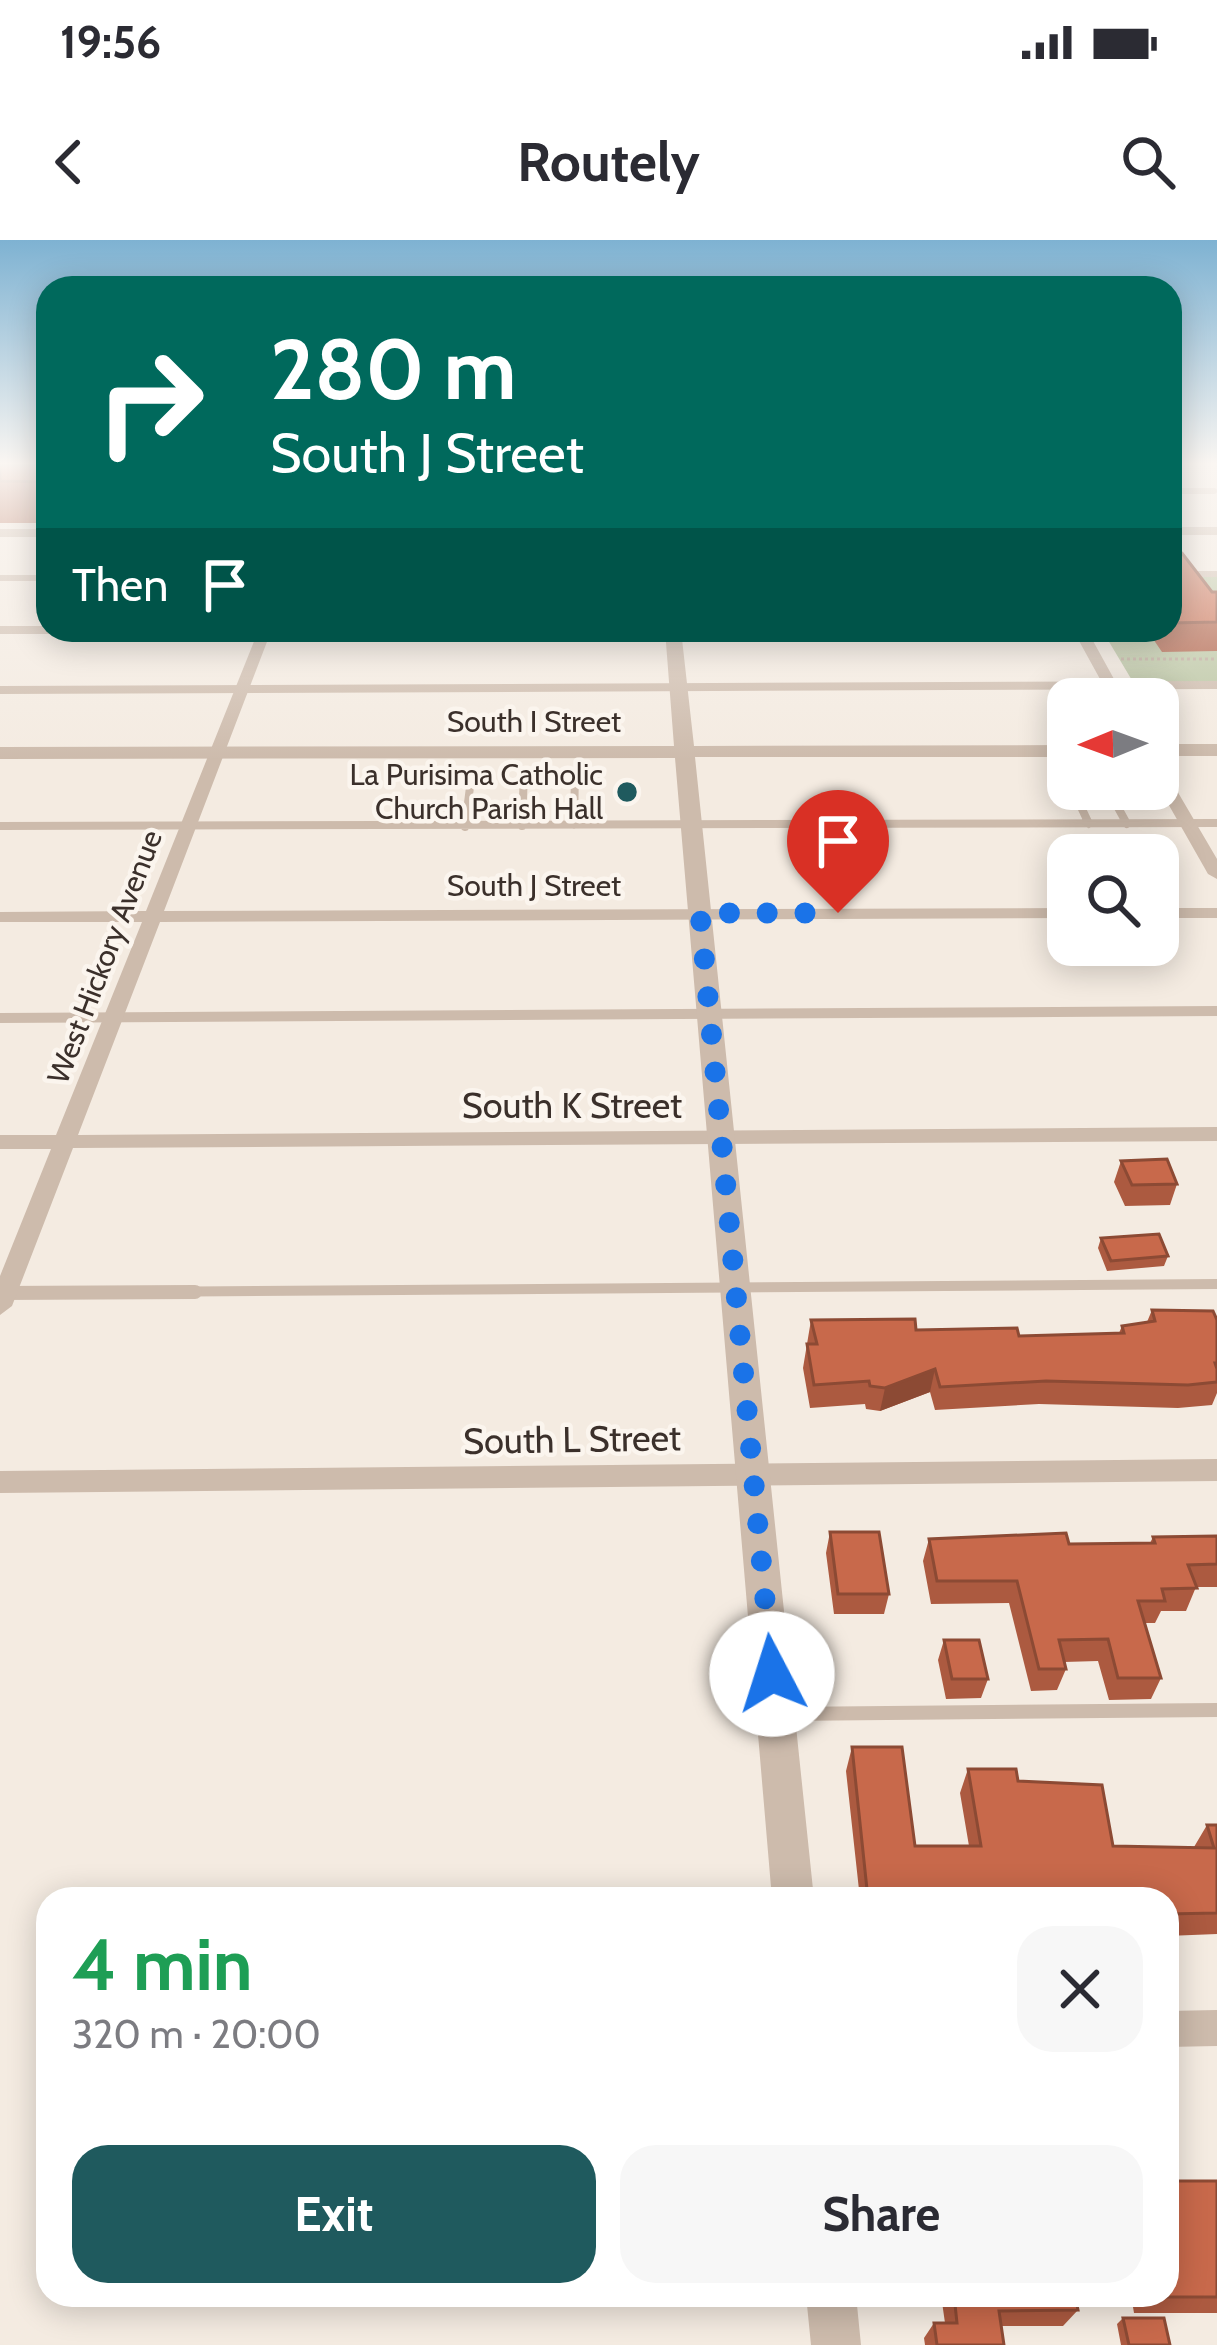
<!DOCTYPE html>
<meta charset="utf-8">
<style>
body{margin:0;font-family:Cabin,sans-serif;background:#f7f7f7;color:#2b2b33;height:100vh;display:flex;flex-direction:column;font-size:45px;white-space:nowrap}
*{box-sizing:border-box;margin:0}
p{font-size:39px;color:#7c7c81}
.icon{flex:none;width:66px;height:66px;fill:none;stroke:currentColor;stroke-width:2;stroke-linecap:round;stroke-linejoin:round}
.map{position:relative;flex:1;overflow:hidden}
.drawer{position:absolute;left:36px;top:1647px;width:1143px;height:420px;display:flex;flex-direction:column;background:#fff;border-radius:36px;box-shadow:0 6px 30px #0003}
.drawer>*{flex:none}
.banner{position:absolute;left:36px;top:36px;width:1146px;height:366px;border-radius:36px;box-shadow:0 6px 30px #0003;background:#00695c;color:#fff;overflow:hidden}
.needle{width:78px;rotate:269deg}
.fabs{position:absolute;left:1047px;top:438px;display:grid;gap:24px}
.fabs a{display:grid;place-items:center;width:132px;height:132px;border-radius:24px;background:#fff;box-shadow:0 6px 30px #0003;font-size:60px}
.pin{position:absolute;display:grid;place-items:center;width:102px;height:102px;color:#fff;margin:-123px -51px;border-radius:50% 50% 50% 0;rotate:-45deg;box-shadow:0 0 12px #0007}
.pin .icon{rotate:45deg}
.me{position:absolute;width:132px;margin:-66px;rotate:355deg;stroke-linejoin:round;filter:drop-shadow(0 0 9px #0008)}
.turn{display:flex;align-items:center;gap:42px;height:252px;padding:0 36px;font-size:54px}
.turn .icon{width:156px;height:156px;stroke-width:2.5}
.turn b{display:block;font-size:84px;line-height:102px}
.then{display:flex;align-items:center;height:114px;padding:0 36px;background:#0003;gap:24px;font-size:45px}
.round{display:grid;place-items:center;flex:none;width:126px;height:126px;border-radius:36px;background:#f7f7f7}
.head{display:flex;align-items:center;justify-content:space-between;height:204px;padding:0 36px}
h1{font-size:72px;font-weight:800;line-height:90px;color:#1e9e55}
.action{display:flex;gap:24px;margin-top:auto;padding:24px 36px}
.action a{flex:1;height:138px;border-radius:36px;background:#1f5a5e;color:#fff;font-size:48px;font-weight:800;line-height:138px;text-align:center}
.action a+a{background:#f7f7f7;color:#2b2b33}
.status{display:flex;justify-content:space-between;align-items:center;height:84px;padding:0 60px;background:#fff;direction:ltr}
.status svg{height:33px;fill:currentColor}
header{display:flex;justify-content:space-between;align-items:center;height:156px;padding:0 36px;background:#fff;font-size:54px;font-weight:800}
.map>svg:first-child{display:block}
.green{fill:#b8c4a0}
.lines{fill:none;stroke-linecap:round;stroke-linejoin:round}
.path{stroke:#b9a596;stroke-width:3;stroke-dasharray:3 3;stroke-linecap:butt}
.service-far3{stroke:#cdbbac;stroke-width:6}
.service-far2{stroke:#cdbbac;stroke-width:8}
.service-far1{stroke:#cdbbac;stroke-width:10}
.service{stroke:#cdbbac;stroke-width:14}
.minor{fill:#cdbbac;fill-rule:evenodd}
.tertiary{fill:#cdbbac;fill-rule:evenodd}
.wall{fill:#ac5a40}
.shaded-wall{fill:#8c4a34}
.building{fill:#c8694b;stroke:#8c4a34;stroke-width:3}
.route{stroke:#1a73e8;stroke-width:21;stroke-dasharray:0 37.8}
.poi-dot{fill:#1f5a5e;stroke:#fbf5ee;stroke-width:4.5}
.labels{text-anchor:middle;stroke-width:9;stroke-linejoin:round;paint-order:stroke}
.far-street-label{font-size:30px;fill:#3b302b;stroke:#fbf5ee}
.far-poi-label{font-size:30px;fill:#3b302b;stroke:#fbf5ee;text-anchor:end}
.street-label{font-size:36px;fill:#3b302b;stroke:#fbf5ee}
</style>
<div class="status"><b>19:56</b><svg viewBox="0 0 49 12"><path d="M0 12V9h3v3zM5 12V6h3v6zM10 12V3h3v9zM15 12V0h3v12zM26 1h20v11H26zM47 4h2v5h-2z"/></svg></div>
<header><svg class="icon" aria-label="back" viewBox="0 0 24 24"><path d="M15 5l-7 7 7 7"/></svg>Routely<svg class="icon" aria-label="search" viewBox="0 0 24 24"><circle cx="10" cy="10" r="6"/><path d="M15 15l6 6"/></svg></header>
<div class="map">
<svg width="1217" height="2105" viewBox="0 0 1217 2105">
<rect width="100%" height="100%" fill="#f4ebe1"/>
<path class="green" d="M 1170,337 L 1217,337 L 1217,442 L 1133,442 L 1102,390 L 1170,390 Z"/>
<g class="lines">
<path class="path" d="M 1121,419 L 1217,419"/>
<path class="service-far3" d="M 1170,251 L 1214,251
M 1170,334 L 1217,334
M 0,338 L 48,338"/>
<path class="service-far2" d="M 0,450 L 1217,445
M 1089,584 L 1075,554 L 1110,553 L 1127,584
M 574,585 L 575,531
M 0,586 L 1217,583
M 522,586 L 524,532
M 465,587 L 472,531"/>
<path class="service-far1" d="M 0,778 L 1217,771
M 0,1053 L 1217,1044"/>
<path class="service" d="M 0,1053 L 195,1052
M 783,1474 L 1217,1470"/>
<path class="minor" d="M 1170,287 L 1217,287 L 1217,295 L 1170,295 Z
M 0,289 L 48,289 L 48,297 L 0,297 Z
M 0,386 L 48,386 L 48,390 L 285,390 L 270,394 L 164,671 L 1068,668 L 1068,678 L 160,682 L 78,895 L 1217,887 L 1217,901 L 73,908 L 12,1066 L 0,1075 L 0,1036 L 51,909 L 0,909 L 0,895 L 56,895 L 142,682 L 0,682 L 0,672 L 146,671 L 257,394 L 0,394 Z
M 1073,390 L 1087,390 L 1125,459 L 1111,459 Z
M 1158,527 L 1166,532 L 1217,619 L 1217,639 L 1208,634 L 1158,546 Z
M 1158,668 L 1217,668 L 1217,678 L 1158,678 Z
M 1217,1219 L 1217,1241 L 0,1253 L 0,1231 Z
M 1217,1770 L 1217,1806 L 1167,1807 L 1167,1771 Z"/>
<path class="tertiary" d="M 665,390 L 681,390 L 694,506 L 1068,505 L 1068,517 L 695,517 L 814,1659 L 772,1659 L 675,518 L 0,519 L 0,507 L 674,506 Z
M 1158,504 L 1217,504 L 1217,516 L 1158,516 Z
M 806,2055 L 856,2055 L 861,2105 L 811,2105 Z"/>
</g>
<path class="wall" d="M 0,225 L 48,225 L 48,283 L 0,283 Z
M 1170,306 L 1171,310 L 1212,352 L 1217,352 L 1217,411 L 1162,412 L 1147,390 L 1170,390 Z
M 1121,921 L 1177,944 L 1170,965 L 1125,966 L 1114,942 Z
M 1101,998 L 1168,1016 L 1164,1026 L 1107,1031 L 1098,1008 Z
M 1152,1070 L 1217,1080 L 1217,1153 L 1212,1165 L 1178,1168 L 1039,1164 L 935,1170 L 930,1152 L 880,1171 L 866,1169 L 865,1164 L 810,1168 L 803,1128 L 811,1080 L 916,1090 L 1019,1096 L 1119,1093 L 1122,1086 L 1147,1082 Z
M 830,1292 L 889,1354 L 884,1374 L 834,1374 L 826,1313 Z
M 1217,1296 L 1217,1347 L 1196,1347 L 1186,1371 L 1161,1371 L 1155,1383 L 1145,1383 L 1161,1438 L 1151,1459 L 1109,1460 L 1098,1421 L 1064,1422 L 1066,1429 L 1057,1450 L 1031,1451 L 1009,1363 L 931,1364 L 923,1321 L 929,1299 L 1069,1304 L 1150,1303 L 1153,1297 Z
M 944,1400 L 988,1439 L 981,1458 L 946,1459 L 938,1420 Z
M 852,1507 L 915,1606 L 969,1606 L 960,1553 L 968,1529 L 1018,1541 L 1113,1606 L 1194,1607 L 1207,1585 L 1217,1585 L 1217,1694 L 1167,1696 L 1167,1659 L 860,1659 L 846,1531 Z
M 1217,1941 L 1217,2073 L 1134,2073 L 1131,2055 L 1167,2055 Z
M 941,2055 L 1075,2055 L 1078,2070 L 1063,2086 L 1001,2086 L 1004,2105 L 925,2105 L 924,2098 L 934,2083 L 945,2083 Z
M 1123,2078 L 1170,2105 L 1121,2105 L 1117,2084 Z"/>
<path class="shaded-wall" d="M 935,1129 L 930,1152 L 880,1171 L 885,1148 Z"/>
<path class="building" d="M 0,225 L 48,225 L 48,242 L 0,241 Z
M 1170,306 L 1171,310 L 1182,313 L 1212,352 L 1217,352 L 1217,382 L 1170,383 Z
M 1167,919 L 1177,944 L 1132,945 L 1121,921 Z
M 1159,994 L 1168,1016 L 1111,1021 L 1101,998 Z
M 1152,1070 L 1213,1071 L 1217,1080 L 1217,1123 L 1215,1123 L 1217,1129 L 1217,1142 L 1188,1145 L 1046,1141 L 940,1147 L 935,1129 L 885,1148 L 870,1146 L 869,1141 L 814,1145 L 807,1104 L 817,1104 L 811,1080 L 915,1079 L 916,1090 L 1017,1088 L 1019,1096 L 1124,1093 L 1122,1086 L 1155,1081 Z
M 830,1292 L 879,1292 L 889,1354 L 838,1354 Z
M 1066,1293 L 1069,1304 L 1155,1303 L 1153,1297 L 1217,1296 L 1217,1324 L 1188,1325 L 1197,1348 L 1162,1349 L 1165,1361 L 1138,1361 L 1161,1438 L 1118,1438 L 1108,1399 L 1059,1400 L 1066,1429 L 1039,1429 L 1017,1341 L 937,1341 L 929,1299 Z
M 944,1400 L 979,1400 L 988,1439 L 952,1439 Z
M 852,1507 L 902,1507 L 915,1606 L 981,1606 L 968,1529 L 1016,1529 L 1018,1541 L 1102,1545 L 1113,1606 L 1214,1608 L 1207,1585 L 1217,1585 L 1217,1673 L 1167,1674 L 1167,1659 L 868,1659 Z
M 1167,1941 L 1217,1941 L 1217,2057 L 1152,2057 L 1151,2055 L 1167,2055 Z
M 954,2055 L 1075,2055 L 1078,2070 L 999,2071 L 1004,2105 L 937,2105 L 934,2083 L 957,2083 Z
M 1123,2078 L 1164,2078 L 1170,2105 L 1129,2105 Z"/>
<linearGradient id="sky" x2="0" y2="1"><stop stop-color="#7eb2d2"/><stop offset="0.43" stop-color="#faf6f2"/><stop offset="1" stop-color="#faf6f2" stop-opacity="0"/></linearGradient>
<rect width="1217" height="520" fill="url(#sky)"/>
<g class="lines">
<path class="route" d="M 772,1434 L 700,673 L 838,673"/>
</g>
<circle class="poi-dot" cx="627" cy="552" r="12"/>
<g class="labels">
<g class="far-street-label">
<text x="534" y="492">South I Street</text>
<text x="534" y="656">South J Street</text>
<text transform="translate(105 717) rotate(-69)" y="10">West Hickory Avenue</text>
</g>
<g class="far-poi-label">
<text x="603" y="545">La Purisima Catholic<tspan x="603" dy="34">Church Parish Hall</tspan></text>
</g>
<g class="street-label">
<text x="572" y="878">South K Street</text>
<text transform="translate(572 1199) rotate(-1)" y="13">South L Street</text>
</g>
</g>
</svg>
<div class="fabs">
<a><svg class="needle" viewBox="-14 -14 28 28"><path d="M0-13l5 13h-10z" fill="#e53935"/><path d="M0 13l5-13h-10z" fill="#7c7c81"/></svg></a>
<a><svg class="icon" aria-label="search" viewBox="0 0 24 24"><circle cx="10" cy="10" r="6"/><path d="M15 15l6 6"/></svg></a>
</div>
<div class="pin" style="left:838px;top:673px;background:#d93025"><svg class="icon" aria-label="arrive" viewBox="0 0 24 24"><path d="M6 21V4h12l-3 4 3 4H6"/></svg></div>
<svg class="me" style="left:772px;top:1434px" viewBox="-20 -20 40 40"><circle r="19" fill="#fff"/><path d="M0-13L10 11 0 6-10 11z" fill="#1a73e8"/></svg>
<div class="banner">
<div class="turn"><svg class="icon" aria-label="right" viewBox="0 0 24 24"><path d="M7 20v-9h11M14 6l5 5-5 5"/></svg><div><b>280 m</b>South J Street</div></div>
<div class="then">Then<svg class="icon" aria-label="arrive" viewBox="0 0 24 24"><path d="M6 21V4h12l-3 4 3 4H6"/></svg></div>
</div>
<section class="drawer">
<div class="head"><div><h1>4 min</h1><p>320 m · 20:00</p></div><a class="round"><svg class="icon" aria-label="close" viewBox="0 0 24 24"><path d="M6 6l12 12M18 6L6 18"/></svg></a></div>
<div class="action"><a>Exit</a><a>Share</a></div>
</section>
</div>
